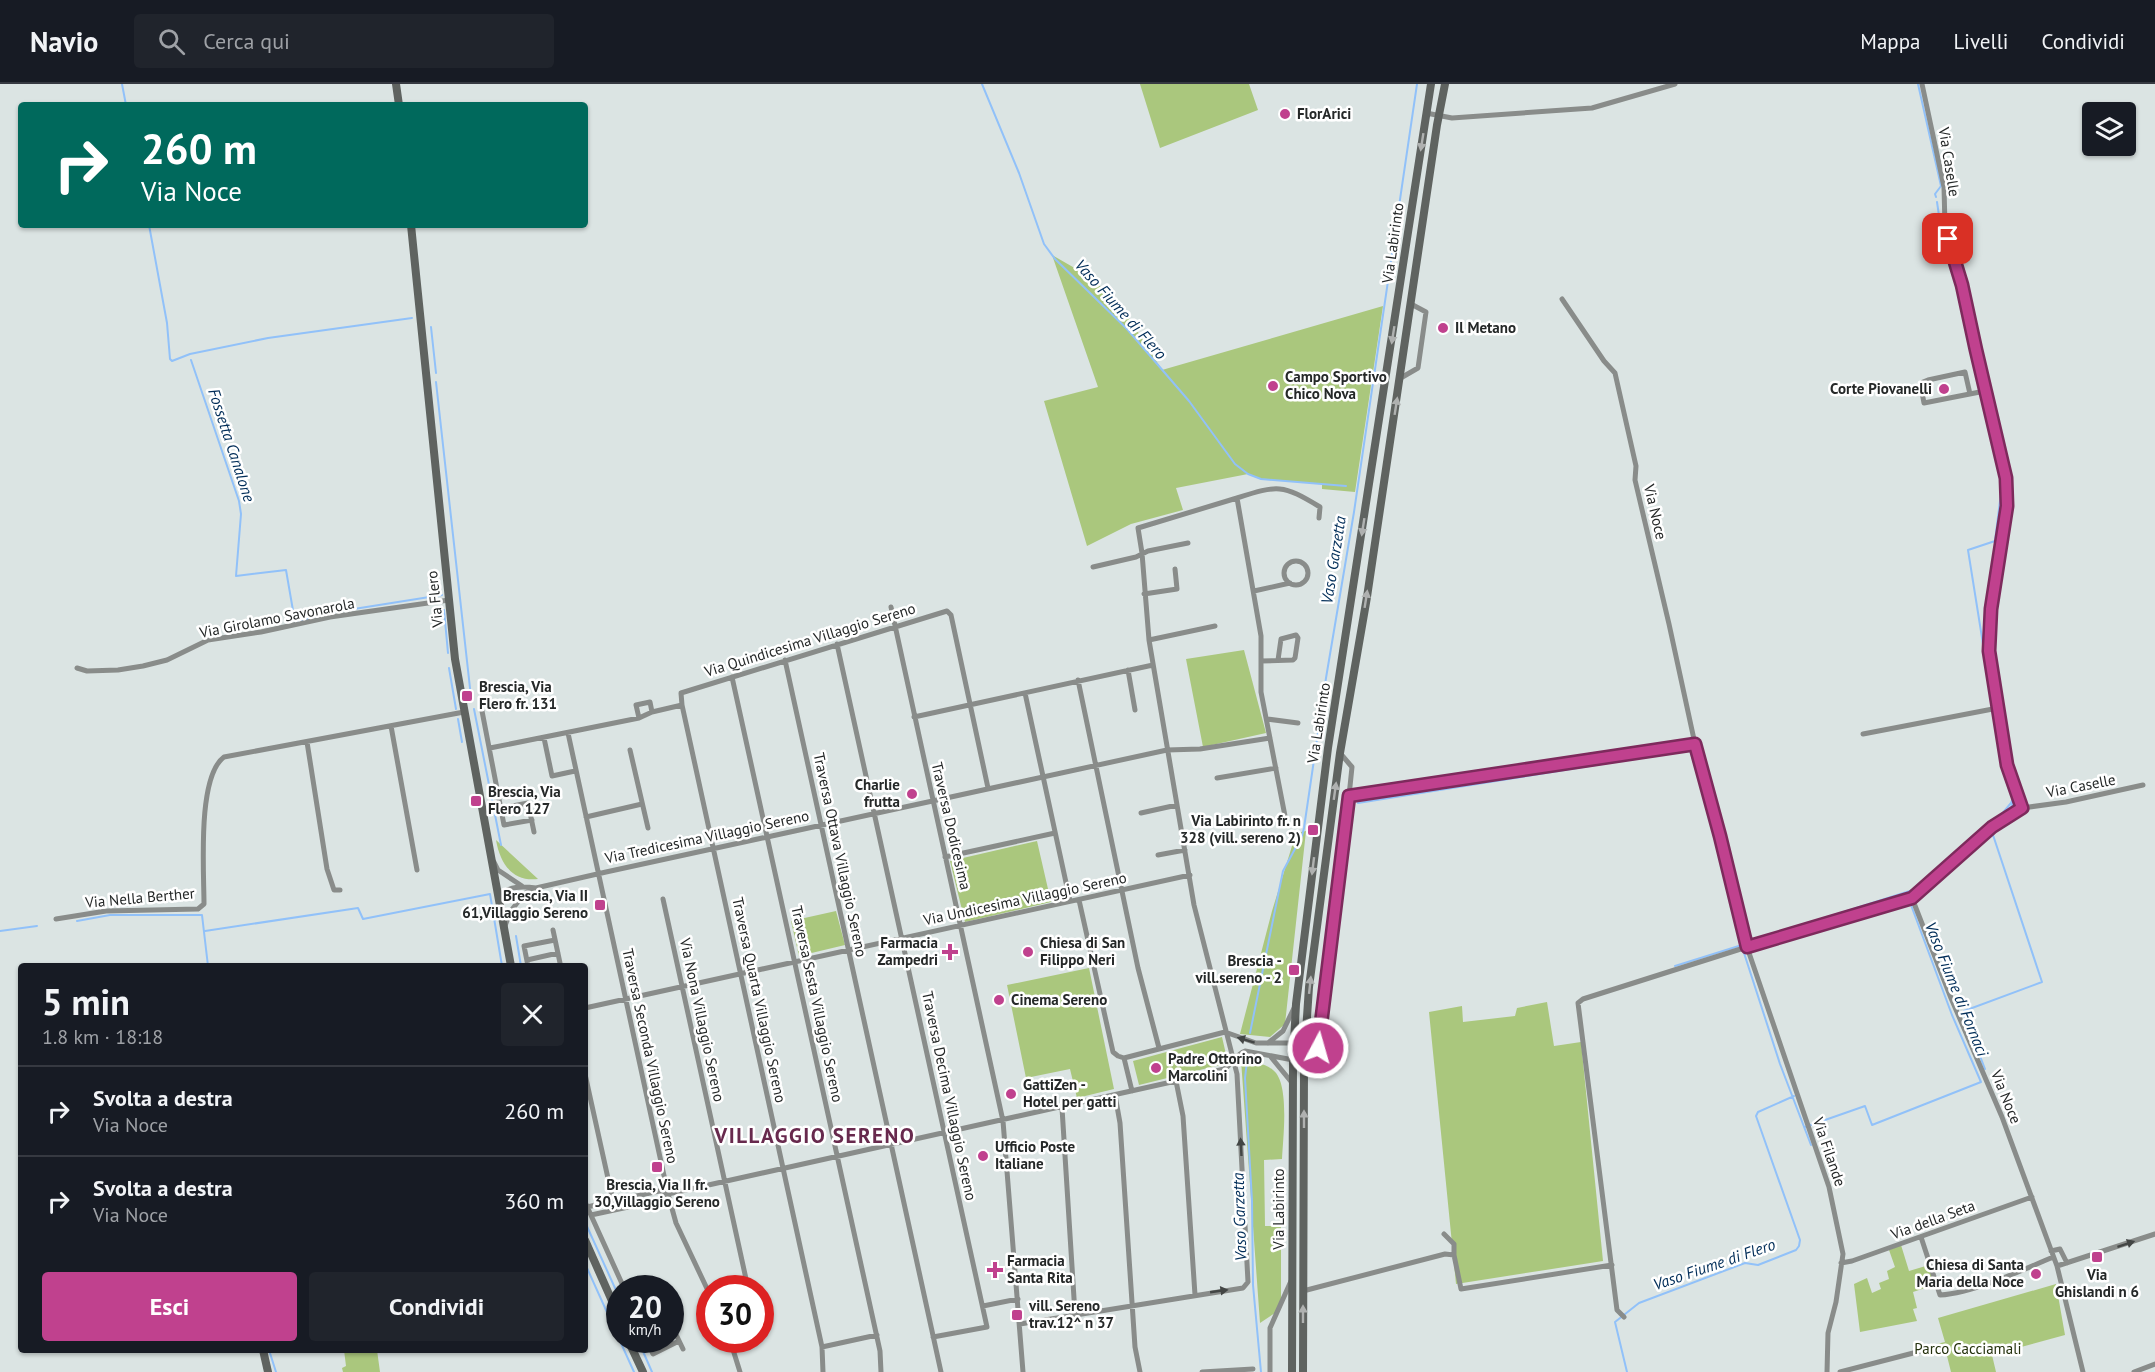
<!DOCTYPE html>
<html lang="it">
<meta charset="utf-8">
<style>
body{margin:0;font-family:"PT Sans",sans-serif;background:#20242c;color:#f1f3f6;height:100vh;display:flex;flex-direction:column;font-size:22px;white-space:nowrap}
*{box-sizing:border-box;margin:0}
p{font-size:20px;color:#9ea1a6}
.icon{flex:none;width:33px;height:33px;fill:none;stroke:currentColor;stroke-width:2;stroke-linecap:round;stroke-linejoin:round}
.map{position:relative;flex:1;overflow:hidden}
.details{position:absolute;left:18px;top:879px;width:570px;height:390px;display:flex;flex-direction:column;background:#171b24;border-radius:6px;box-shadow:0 2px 4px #0004}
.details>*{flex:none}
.guide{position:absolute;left:18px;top:18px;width:570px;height:126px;border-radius:6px;box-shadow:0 2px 4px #0004;background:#00695c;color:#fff;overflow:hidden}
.controls{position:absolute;left:2082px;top:18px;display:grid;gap:12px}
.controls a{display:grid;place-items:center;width:54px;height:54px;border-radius:6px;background:#171b24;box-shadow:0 2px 4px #0004;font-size:30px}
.speed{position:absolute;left:606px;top:1191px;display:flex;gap:12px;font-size:30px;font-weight:700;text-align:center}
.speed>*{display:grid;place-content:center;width:78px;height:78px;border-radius:50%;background:#171b24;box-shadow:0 2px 4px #0004;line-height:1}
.speed small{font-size:15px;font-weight:400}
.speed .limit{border:9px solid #d22;background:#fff;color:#111}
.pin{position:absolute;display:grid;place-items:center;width:51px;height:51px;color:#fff;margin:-26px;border-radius:12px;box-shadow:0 3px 9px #0006}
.me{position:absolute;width:66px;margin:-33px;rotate:6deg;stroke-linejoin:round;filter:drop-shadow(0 0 4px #0008)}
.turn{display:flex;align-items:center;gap:21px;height:126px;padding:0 24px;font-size:27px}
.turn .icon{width:78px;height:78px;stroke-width:2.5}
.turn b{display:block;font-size:42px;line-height:51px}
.round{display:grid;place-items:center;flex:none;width:63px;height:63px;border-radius:6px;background:#20242c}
.summary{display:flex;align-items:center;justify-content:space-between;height:102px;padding:0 24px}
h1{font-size:36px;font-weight:800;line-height:45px}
.cta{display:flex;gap:12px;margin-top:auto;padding:12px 24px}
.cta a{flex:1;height:69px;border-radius:6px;background:#c0418e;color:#fff;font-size:24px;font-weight:800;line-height:69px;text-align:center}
.cta a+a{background:#20242c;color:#f1f3f6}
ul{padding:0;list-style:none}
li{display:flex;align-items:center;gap:18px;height:90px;padding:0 24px;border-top:2px solid #363941}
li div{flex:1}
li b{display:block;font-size:22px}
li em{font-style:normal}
header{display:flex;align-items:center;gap:36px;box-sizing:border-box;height:84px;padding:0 30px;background:#171b24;border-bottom:2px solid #363941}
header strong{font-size:28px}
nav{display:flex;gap:33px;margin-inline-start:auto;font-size:21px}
.search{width:420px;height:54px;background:#20242c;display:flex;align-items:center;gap:15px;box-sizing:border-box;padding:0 21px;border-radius:6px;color:#9ea1a6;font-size:22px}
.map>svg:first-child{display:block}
.green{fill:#aac77d}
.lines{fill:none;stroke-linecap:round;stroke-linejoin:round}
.stream{stroke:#91c1f9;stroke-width:2}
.street{stroke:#898c8a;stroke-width:5}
.secondary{stroke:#5f6360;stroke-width:8}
.oneway{fill:#afb1b0}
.oneway2{fill:#434645}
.route-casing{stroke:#7d2a5c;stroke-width:15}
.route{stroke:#c0418e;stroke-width:10}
.poi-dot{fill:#c0418e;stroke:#fff;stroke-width:2}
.labels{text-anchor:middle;stroke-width:5;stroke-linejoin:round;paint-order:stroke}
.poi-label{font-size:15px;font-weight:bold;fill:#252828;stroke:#fff;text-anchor:start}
.street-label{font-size:15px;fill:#252828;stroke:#fff}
.park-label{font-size:15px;fill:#24310d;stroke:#fff}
.water-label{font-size:16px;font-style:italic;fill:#012d58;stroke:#fff}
.district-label{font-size:21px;font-weight:bold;letter-spacing:1.5px;fill:#67294d;stroke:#fff}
</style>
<header>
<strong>Navio</strong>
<div class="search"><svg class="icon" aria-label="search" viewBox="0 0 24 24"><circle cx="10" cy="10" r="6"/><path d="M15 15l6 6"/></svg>Cerca qui</div>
<nav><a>Mappa</a><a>Livelli</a><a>Condividi</a></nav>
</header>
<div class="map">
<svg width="2155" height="1288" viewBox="0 0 2155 1288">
<rect width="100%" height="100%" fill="#dbe4e3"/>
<path class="green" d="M 1140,0 L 1249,0 L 1258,26 L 1160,64 Z
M 1052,171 L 1092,194 L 1124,226 L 1162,286 L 1383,222 L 1355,408 L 1322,405 L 1322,400 L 1261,395 L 1248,390 L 1176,404 L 1183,426 L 1131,440 L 1087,462 L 1044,317 L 1098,303 Z
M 1244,566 L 1266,649 L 1203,663 L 1186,575 Z
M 1306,747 L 1285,940 L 1270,953 L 1240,950 L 1272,827 L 1296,749 Z
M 496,756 L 538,795 C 512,798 500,779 496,756 Z
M 1037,757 L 1051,818 L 965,838 L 950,777 Z
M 836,827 L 845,861 L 799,872 L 791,837 Z
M 1089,884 L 1114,1005 L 1077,1014 L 1070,985 L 1026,994 L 1007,901 Z
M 1547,918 L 1554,962 L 1581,958 L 1603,1177 L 1456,1200 L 1429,928 L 1462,922 L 1463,938 L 1515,932 L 1517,924 Z
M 1222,953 L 1228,979 L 1139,1001 L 1133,977 Z
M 1241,976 C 1251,978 1265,979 1273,986 C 1290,999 1283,1054 1282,1075 L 1264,1076 L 1265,1142 L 1281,1142 L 1281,1216 L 1275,1229 L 1260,1239 Z
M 1901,1161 L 1909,1187 L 1929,1181 L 1934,1201 L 1913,1208 L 1917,1224 L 1913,1225 L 1917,1237 L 1860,1248 L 1854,1200 L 1867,1194 L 1872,1209 L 1881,1205 L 1879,1199 L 1889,1195 L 1887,1187 L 1895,1183 L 1889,1166 Z
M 2056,1200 L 2065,1251 L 1992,1271 L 1996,1288 L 1951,1288 L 1945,1264 L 1925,1268 L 1924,1263 L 1945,1258 L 1938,1234 Z
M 344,1266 L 377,1266 L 380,1288 L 343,1288 L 342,1284 L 346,1282 Z"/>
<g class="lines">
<path class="stream" d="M 122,0 L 126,21
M 982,0 L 1019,89 L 1044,160 L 1055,175 L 1127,245 L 1189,317 L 1235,380 L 1248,390 L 1261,395 L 1346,402
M 1918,0 L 1941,102 L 1935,110 L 1936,113
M 1937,118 L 1941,145 L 1957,196 L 1965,236
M 149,141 L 167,239 L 170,275 L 172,277 L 190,270 L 268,254 L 412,234
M 431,243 L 436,289
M 191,276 L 239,417 L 241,430 L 236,492 L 286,486 L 295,538 L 335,528 L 442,511
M 436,298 L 471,613
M 444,526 L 448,569
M 1983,560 L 1968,466 L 1995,457 L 2002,401 L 1996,368
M 1986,577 L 1993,614
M 449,584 L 456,625
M 474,625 L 501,761
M 1995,628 L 2004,677
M 458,635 L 462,658
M 1358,719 L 1690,666 L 1717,754 L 1742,861 L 1675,882
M 2009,728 L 2014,717
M 77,837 L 110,831 L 202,831 L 208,882
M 0,847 L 37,842
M 205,847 L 358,824 L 363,835 L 490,810 L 502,882
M 516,852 L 521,882
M 1752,857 L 1913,806 L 2001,731 L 2011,719 L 2014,712 L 2006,686
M 1744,869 L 1780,980 L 1811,1061
M 1964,927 L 2042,898 L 1992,748
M 1965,933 L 1985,985
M 1250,949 L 1283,787 L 1302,752 L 1304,744 L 1326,594 L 1354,428 L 1417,0
M 1247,977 L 1245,994 L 1252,1117 L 1253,1201 L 1261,1288
M 1805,1043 L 1865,1022 L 1872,1041 L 1981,998 L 1952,931 L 1911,821
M 585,1138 L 620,1215
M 587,1184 L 634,1288
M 638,1256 L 652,1288
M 269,1266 L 276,1288
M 1627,1288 L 1615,1238 L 1639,1219 L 1745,1179 L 1758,1181 L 1796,1166 L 1799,1162 L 1800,1156 L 1756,1032 L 1758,1028 L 1794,1012"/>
<path class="street" d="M 1922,0 L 1944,103 L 1945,142 L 1962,201 L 1976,266 L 2006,394 L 2007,421 L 1991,525 L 1989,568 L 2007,681 L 2022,724
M 1426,29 L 1452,34 L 1592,24 L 1675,0
M 1562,215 L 1604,277 L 1615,289 L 1636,382 L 1635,396 L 1669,540 L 1695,660
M 1399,295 L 1418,284 L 1426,228 L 1411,220
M 1970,310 L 1965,288 L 1928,296 L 1923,298 L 1921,303 L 1924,319 L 1985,307
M 1237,414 C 1278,401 1282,400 1320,423 L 1319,434
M1284 489a12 12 0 1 1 24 0a12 12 0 1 1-24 0Z
M 1093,483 L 1136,473 L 1148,467 L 1188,459
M 1254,507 L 1290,499
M 1144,510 L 1177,505 L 1175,485
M 891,523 L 1003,1037 L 1023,1288
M 1149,556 L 1215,542
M 837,560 L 987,1243 L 933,1253
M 785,576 L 941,1288
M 1261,577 L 1293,576 L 1295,574 L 1298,554 L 1296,551 L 1281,555 L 1278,576
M 77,584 L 87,587 L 118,586 L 143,582 L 167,576 L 208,556 L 261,548 L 330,533 L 449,516
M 1128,586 L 1135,626
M 732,593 L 880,1267 L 881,1288
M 1078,596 L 1138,884 L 1159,964
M 1025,609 L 1070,817
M 482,627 L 504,741 L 532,736
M 914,633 L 1153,581
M 639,634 L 636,621 L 650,618 L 652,628
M 1267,635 L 1298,639
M 391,642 L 417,786
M 568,649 L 668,1110 L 676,1139 L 710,1211
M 1863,650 L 1998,624
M 544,654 L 552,692 L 575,687
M 307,658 L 327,785 L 334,806 L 340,806
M 490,664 L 639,634 L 652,628 L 682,621
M 630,666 L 648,744
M 1217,694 L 1276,684
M 1349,712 L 1695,660 L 1720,752 L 1747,863 L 1912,814 L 1951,914 L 2002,1033 L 2057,1182 L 2083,1288
M 501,724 L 528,719 L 534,748
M 1141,729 L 1177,721
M 586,733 L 642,720
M 1158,771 L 1185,766
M 945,773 L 1055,749
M 494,778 L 498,786 L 522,802
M 498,812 L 505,814 L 515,814 L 536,804 L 606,788 L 1167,666 L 1200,665 L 1270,654
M 498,812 C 509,802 522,802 536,804
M 1912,814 L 1992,743 L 2022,724 L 2066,718 L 2143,701
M 663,815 L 748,1204
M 1079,816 L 1113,968 L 1118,972 L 1124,974
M 56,835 L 106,827 L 198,825 L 204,820 C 204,787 197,693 224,673 L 464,628
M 505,842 L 510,828 L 521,814
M 553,846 L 560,879
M 527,876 L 558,869
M 528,882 L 524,862 L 555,856
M 585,924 L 1190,791
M 1268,959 L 1283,947 L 1295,922
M 1271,973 L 1293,1000
M 1124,974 L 1225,948 L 1256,959 L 1305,959 L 1316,967
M 1124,974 L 1132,1007
M 585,990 L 613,1117
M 1176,997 L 1183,1032 L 1195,1211
M 1115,1011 L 1120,1039 L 1135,1263 L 1140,1288
M 1062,1024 L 1075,1230
M 668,1110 L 1176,997 L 1224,985 C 1233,980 1236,970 1245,967 L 1304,978 L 1318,965 L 1349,712 L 1352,683 L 1340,669
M 585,1118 L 624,1204
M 587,1123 L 659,1107 L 668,1110 L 661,1116 L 591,1131
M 1444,1150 L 1454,1160 L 1454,1171
M 1921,1153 L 1940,1211 C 1973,1209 2023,1186 2053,1173
M 2051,1167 L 2060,1165 L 2067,1179
M 1841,1179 L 1852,1177 L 2032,1113
M 2057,1182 L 2155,1150
M 1303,1207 L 1445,1170 L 1454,1171 L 1461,1205 L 1612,1181
M 983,1222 L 1018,1215
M 1624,1233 L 1617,1226 L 1578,919 L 1583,915 L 1747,863 L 1829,1103 L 1843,1170 L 1836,1218 L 1828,1249 L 1827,1288
M 670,1238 L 683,1265
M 1020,1240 L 1243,1204 L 1248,1198 L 1237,990 L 1194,821 L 1149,556 L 1142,469 L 1138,444 L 1237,414 L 1261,552 L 1261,608 L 1285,732
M 646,1256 L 653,1270 L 679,1257
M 730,1256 L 740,1288
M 732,1259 L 747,1256
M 822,1263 L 877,1251
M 823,1288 L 822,1263 L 682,621 L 681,609 L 947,527 L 951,531 L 988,704
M 1202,1288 L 1253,1285
M 1270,1288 L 1270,1244 L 1291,1197
M 1840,1288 L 1925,1266
M 2134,1288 L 2155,1280"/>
<path class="secondary" d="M 396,0 L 399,21
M 411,141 L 455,575 L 511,882
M 585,1156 L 620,1235
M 628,1256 L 643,1288
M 263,1266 L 268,1288
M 1292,1288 L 1293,978 L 1296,920 L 1328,664 L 1431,0
M 1303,1288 L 1304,978 L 1309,903 L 1340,669 L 1367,513 L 1437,41 L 1445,0"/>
</g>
<defs><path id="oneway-solid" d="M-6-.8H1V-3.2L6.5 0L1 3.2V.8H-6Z" transform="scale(1.5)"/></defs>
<g class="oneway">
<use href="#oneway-solid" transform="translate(1422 58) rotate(99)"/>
<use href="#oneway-solid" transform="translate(1393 251) rotate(99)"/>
<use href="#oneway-solid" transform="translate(1396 322) rotate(-81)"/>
<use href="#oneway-solid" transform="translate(1363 443) rotate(99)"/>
<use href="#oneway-solid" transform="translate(1366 515) rotate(-81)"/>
<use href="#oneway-solid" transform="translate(1335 707) rotate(-82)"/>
<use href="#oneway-solid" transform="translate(1313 782) rotate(97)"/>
<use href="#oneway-solid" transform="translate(1310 901) rotate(-84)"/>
<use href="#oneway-solid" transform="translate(1304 1035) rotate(-90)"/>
<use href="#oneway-solid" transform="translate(1303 1230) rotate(-90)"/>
</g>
<g class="oneway2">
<use href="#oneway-solid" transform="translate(1246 956) rotate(-163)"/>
<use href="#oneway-solid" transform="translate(1241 1063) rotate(-93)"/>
<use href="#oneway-solid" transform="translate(2126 1160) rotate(-18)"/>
<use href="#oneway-solid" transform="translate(1219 1207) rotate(-8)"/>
</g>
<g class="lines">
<g class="route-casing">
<path id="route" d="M 1318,964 L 1349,712 L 1695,660 L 1720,752 L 1747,863 L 1912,814 L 1992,743 L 2022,724 L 2007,681 L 1989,567 L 1991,525 L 2007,422 L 2006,394 L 1976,266 L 1962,201 L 1948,155"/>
</g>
<use href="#route" class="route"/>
</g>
<g class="poi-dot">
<circle cx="1285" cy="30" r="6"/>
<circle cx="1443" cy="244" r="6"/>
<circle cx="1273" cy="302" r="6"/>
<circle cx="1944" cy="305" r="6"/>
<rect x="461" y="606" width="12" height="12" rx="3"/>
<circle cx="912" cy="710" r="6"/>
<rect x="470" y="711" width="12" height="12" rx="3"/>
<rect x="1307" y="740" width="12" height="12" rx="3"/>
<rect x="594" y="815" width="12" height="12" rx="3"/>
<path d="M947 859h6v6h6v6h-6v6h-6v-6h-6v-6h6z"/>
<circle cx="1028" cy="868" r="6"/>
<rect x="1288" y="880" width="12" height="12" rx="3"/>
<circle cx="999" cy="916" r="6"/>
<circle cx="1156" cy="984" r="6"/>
<circle cx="1011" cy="1010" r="6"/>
<circle cx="983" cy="1072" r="6"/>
<rect x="651" y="1077" width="12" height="12" rx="3"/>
<rect x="2091" y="1167" width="12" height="12" rx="3"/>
<path d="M992 1177h6v6h6v6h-6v6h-6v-6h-6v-6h6z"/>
<circle cx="2036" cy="1190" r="6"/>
<rect x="1011" y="1225" width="12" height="12" rx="3"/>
</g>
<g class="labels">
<g class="poi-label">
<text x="1297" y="35">FlorArici</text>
<text x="1455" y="249">Il Metano</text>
<text x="1285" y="298">Campo Sportivo<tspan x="1285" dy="17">Chico Nova</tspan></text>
<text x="1932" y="310" text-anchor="end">Corte Piovanelli</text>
<text x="479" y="608">Brescia, Via<tspan x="479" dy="17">Flero fr. 131</tspan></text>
<text x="900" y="706" text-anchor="end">Charlie<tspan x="900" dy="17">frutta</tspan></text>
<text x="488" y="713">Brescia, Via<tspan x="488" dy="17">Flero 127</tspan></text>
<text x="1301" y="742" text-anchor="end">Via Labirinto fr. n<tspan x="1301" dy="17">328 (vill. sereno 2)</tspan></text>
<text x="588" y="817" text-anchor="end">Brescia, Via II<tspan x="588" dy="17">61,Villaggio Sereno</tspan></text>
<text x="938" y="864" text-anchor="end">Farmacia<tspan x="938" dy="17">Zampedri</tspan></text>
<text x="1040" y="864">Chiesa di San<tspan x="1040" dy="17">Filippo Neri</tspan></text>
<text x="1282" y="882" text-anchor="end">Brescia -<tspan x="1282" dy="17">vill.sereno - 2</tspan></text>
<text x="1011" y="921">Cinema Sereno</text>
<text x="1168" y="980">Padre Ottorino<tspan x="1168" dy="17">Marcolini</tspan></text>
<text x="1023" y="1006">GattiZen -<tspan x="1023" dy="17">Hotel per gatti</tspan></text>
<text x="995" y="1068">Ufficio Poste<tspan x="995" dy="17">Italiane</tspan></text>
<text x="657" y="1106" text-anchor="middle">Brescia, Via II fr.<tspan x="657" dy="17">30,Villaggio Sereno</tspan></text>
<text x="1007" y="1182">Farmacia<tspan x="1007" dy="17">Santa Rita</tspan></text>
<text x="2024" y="1186" text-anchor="end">Chiesa di Santa<tspan x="2024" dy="17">Maria della Noce</tspan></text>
<text x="2097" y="1196" text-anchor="middle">Via<tspan x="2097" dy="17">Ghislandi n 6</tspan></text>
<text x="1029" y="1227">vill. Sereno<tspan x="1029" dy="17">trav.12^ n 37</tspan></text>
</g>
<g class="street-label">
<text transform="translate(1949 78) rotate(81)" y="5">Via Caselle</text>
<text transform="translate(1393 159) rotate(-82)" y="5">Via Labirinto</text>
<text transform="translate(1655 428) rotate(77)" y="5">Via Noce</text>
<text transform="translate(435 515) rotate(-96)" y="5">Via Flero</text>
<text transform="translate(277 534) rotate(-11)" y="5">Via Girolamo Savonarola</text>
<text transform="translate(810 556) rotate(-17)" y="5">Via Quindicesima Villaggio Sereno</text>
<text transform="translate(1319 639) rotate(-81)" y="5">Via Labirinto</text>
<text transform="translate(2081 702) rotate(-11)" y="5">Via Caselle</text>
<text transform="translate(951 742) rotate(77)" y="5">Traversa Dodicesima</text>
<text transform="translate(707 753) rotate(-12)" y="5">Via Tredicesima Villaggio Sereno</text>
<text transform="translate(840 771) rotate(78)" y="5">Traversa Ottava Villaggio Sereno</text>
<text transform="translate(140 814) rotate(-5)" y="5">Via Nella Berther</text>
<text transform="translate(1025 815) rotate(-12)" y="5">Via Undicesima Villaggio Sereno</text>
<text transform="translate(759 916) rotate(78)" y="5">Traversa Quarta Villaggio Sereno</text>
<text transform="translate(817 920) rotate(78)" y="5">Traversa Sesta Villaggio Sereno</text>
<text transform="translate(702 936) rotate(78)" y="5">Via Nona Villaggio Sereno</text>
<text transform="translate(650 972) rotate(78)" y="5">Traversa Seconda Villaggio Sereno</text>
<text transform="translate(949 1012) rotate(78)" y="5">Traversa Decima Villaggio Sereno</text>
<text transform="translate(2006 1013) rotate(68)" y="5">Via Noce</text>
<text transform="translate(1829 1068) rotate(71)" y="5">Via Filande</text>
<text transform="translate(1279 1125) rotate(-90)" y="5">Via Labirinto</text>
<text transform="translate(1933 1136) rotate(-20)" y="5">Via della Seta</text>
</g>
<g class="park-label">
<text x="1968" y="1270">Parco Cacciamali</text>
</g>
<g class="water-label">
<text transform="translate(1121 225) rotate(48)" y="6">Vaso Fiume di Flero</text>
<text transform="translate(232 361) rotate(72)" y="6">Fossetta Canalone</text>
<text transform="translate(1333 476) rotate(-81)" y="6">Vaso Garzetta</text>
<text transform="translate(1957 905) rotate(68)" y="6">Vaso Fiume di Fornaci</text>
<text transform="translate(1239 1133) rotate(-92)" y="6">Vaso Garzetta</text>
<text transform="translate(1714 1180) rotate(-19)" y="6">Vaso Fiume di Flero</text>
</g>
<g class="district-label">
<text x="815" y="1059">VILLAGGIO SERENO</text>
</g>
</g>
</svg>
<div class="controls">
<a><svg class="icon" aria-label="layers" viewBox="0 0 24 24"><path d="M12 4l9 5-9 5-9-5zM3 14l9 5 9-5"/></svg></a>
</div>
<div class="speed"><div>20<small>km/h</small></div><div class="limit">30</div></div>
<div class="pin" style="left:1948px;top:155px;background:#d93025"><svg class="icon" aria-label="arrive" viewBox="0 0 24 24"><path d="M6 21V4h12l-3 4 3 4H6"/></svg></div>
<svg class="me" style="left:1318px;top:964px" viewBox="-20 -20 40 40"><circle r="17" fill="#c0418e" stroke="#fff" stroke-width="3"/><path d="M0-11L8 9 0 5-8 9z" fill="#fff"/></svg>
<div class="guide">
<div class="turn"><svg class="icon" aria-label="right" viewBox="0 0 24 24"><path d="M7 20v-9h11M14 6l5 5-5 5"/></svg><div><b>260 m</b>Via Noce</div></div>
</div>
<section class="details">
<div class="summary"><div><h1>5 min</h1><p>1.8 km · 18:18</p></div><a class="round"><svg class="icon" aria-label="close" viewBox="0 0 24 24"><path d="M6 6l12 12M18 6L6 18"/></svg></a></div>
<ul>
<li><svg class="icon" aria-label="right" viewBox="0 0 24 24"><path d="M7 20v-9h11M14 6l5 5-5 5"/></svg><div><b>Svolta a destra</b><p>Via Noce</p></div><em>260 m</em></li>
<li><svg class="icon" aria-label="right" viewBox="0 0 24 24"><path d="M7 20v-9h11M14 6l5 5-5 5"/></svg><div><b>Svolta a destra</b><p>Via Noce</p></div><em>360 m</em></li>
</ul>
<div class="cta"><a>Esci</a><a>Condividi</a></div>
</section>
</div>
